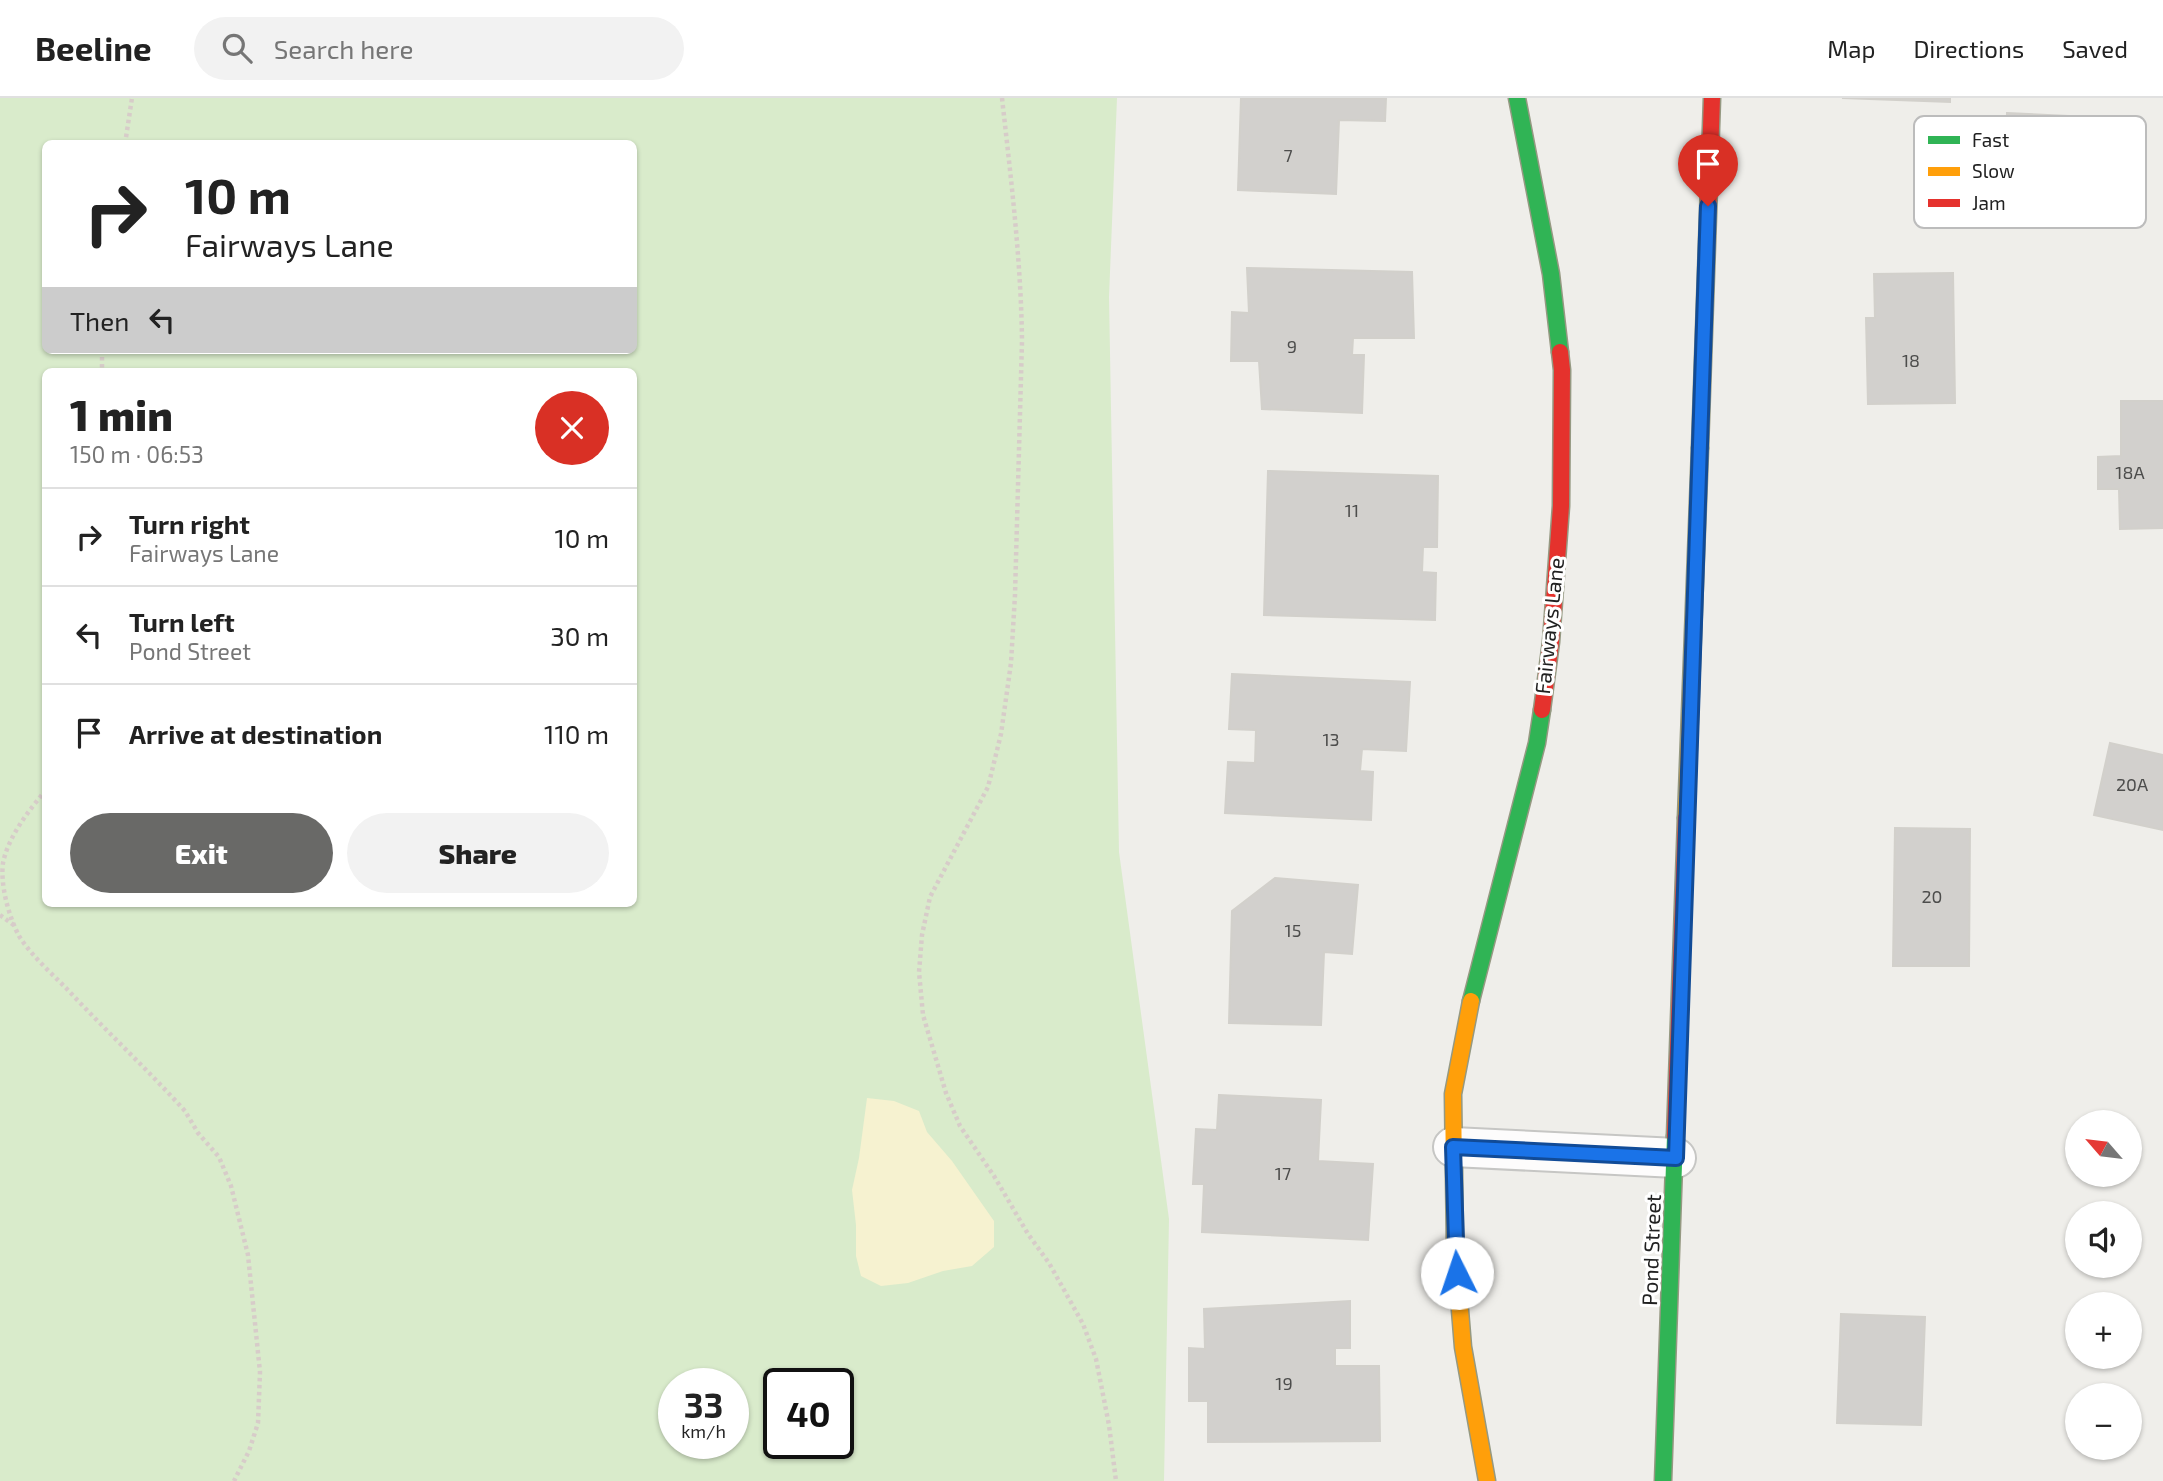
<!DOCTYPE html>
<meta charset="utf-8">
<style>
body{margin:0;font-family:"Exo 2",sans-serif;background:#f2f2f2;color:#222;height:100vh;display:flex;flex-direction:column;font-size:26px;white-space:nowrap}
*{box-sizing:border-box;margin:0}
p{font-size:23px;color:#767676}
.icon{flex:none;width:38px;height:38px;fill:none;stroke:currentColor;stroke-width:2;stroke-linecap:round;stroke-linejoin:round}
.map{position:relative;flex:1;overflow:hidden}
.details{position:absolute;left:42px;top:270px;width:595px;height:539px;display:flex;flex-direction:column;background:#fff;border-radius:10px;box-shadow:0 2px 5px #0004}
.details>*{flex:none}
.hud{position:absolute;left:42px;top:42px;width:595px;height:214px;border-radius:10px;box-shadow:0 2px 5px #0004;background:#fff;color:#222;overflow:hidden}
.needle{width:46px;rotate:298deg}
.buttons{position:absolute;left:2065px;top:1012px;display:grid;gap:14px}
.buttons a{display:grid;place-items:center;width:77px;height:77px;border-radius:50%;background:#fff;box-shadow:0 2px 5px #0004;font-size:35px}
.speed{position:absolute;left:658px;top:1270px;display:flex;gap:14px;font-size:35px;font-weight:700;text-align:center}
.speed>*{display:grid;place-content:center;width:91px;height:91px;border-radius:50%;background:#fff;box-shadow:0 2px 5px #0004;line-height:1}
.speed small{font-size:18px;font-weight:400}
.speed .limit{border:4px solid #111;border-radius:10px;background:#fff;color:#111}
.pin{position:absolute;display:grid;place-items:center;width:60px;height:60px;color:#fff;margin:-72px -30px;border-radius:50% 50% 50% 0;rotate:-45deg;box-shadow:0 0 7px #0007}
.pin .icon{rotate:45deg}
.me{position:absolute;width:77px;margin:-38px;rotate:356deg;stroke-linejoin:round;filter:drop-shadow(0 0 5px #0008)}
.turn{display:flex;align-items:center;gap:24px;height:147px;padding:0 28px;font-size:32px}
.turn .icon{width:91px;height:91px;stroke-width:2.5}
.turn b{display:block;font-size:49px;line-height:60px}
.then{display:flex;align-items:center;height:66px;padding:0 28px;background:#0003;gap:14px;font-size:26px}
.round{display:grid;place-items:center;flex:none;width:74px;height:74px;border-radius:37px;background:#f2f2f2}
.summary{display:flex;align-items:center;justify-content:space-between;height:119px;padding:0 28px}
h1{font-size:42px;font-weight:800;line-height:52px}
.cta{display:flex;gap:14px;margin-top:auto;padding:14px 28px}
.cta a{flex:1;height:80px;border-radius:42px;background:#696967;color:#fff;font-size:28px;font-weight:800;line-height:80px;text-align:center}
.cta a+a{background:#f2f2f2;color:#222}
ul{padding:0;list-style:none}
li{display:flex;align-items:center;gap:21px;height:98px;padding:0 28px;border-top:2px solid #e0e0e0}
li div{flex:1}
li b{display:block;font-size:26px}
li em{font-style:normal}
header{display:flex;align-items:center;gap:42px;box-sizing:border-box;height:98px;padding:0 35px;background:#fff;border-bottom:2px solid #e0e0e0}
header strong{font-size:33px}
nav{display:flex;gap:38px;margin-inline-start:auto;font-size:24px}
.search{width:490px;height:63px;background:#f2f2f2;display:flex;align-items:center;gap:18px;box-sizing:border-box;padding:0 24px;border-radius:38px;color:#767676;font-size:26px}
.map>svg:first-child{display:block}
.grass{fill:#d9ebcb;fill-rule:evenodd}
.sand{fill:#f6f2d0}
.building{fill:#d2d0cd;stroke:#d2d0cb;stroke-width:2}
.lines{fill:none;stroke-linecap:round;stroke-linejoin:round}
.street-casing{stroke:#c6c6c4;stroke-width:42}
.fast-casing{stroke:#959982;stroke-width:19}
.slow-casing{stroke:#959982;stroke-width:19}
.jam-casing{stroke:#959982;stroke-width:19}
.path{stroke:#d7ccc9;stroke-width:4.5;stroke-dasharray:3.5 3.5;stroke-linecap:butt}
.street{stroke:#fdfcfc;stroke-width:38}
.fast{stroke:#30b455;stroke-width:16}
.slow{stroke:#ff9f0a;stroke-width:16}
.jam{stroke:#e5322d;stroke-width:16}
.route-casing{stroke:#114b97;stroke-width:18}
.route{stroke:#1a73e8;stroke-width:12}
.labels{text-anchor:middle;stroke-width:6;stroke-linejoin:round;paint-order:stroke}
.number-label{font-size:18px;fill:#4d4d4c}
.street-label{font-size:21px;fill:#212121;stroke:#fff}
.key{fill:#fff;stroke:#bcbcbc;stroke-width:2}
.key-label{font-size:19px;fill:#212121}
</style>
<header>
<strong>Beeline</strong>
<div class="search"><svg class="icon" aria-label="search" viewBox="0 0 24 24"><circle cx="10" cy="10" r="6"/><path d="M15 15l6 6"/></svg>Search here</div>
<nav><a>Map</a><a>Directions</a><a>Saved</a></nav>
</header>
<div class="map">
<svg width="2163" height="1383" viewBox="0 0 2163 1383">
<rect width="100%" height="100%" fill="#efeeea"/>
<path class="grass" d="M 0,0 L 1117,0 L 1109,199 L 1119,754 L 1169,1121 L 1164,1383 L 0,1383 ZM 46,46 L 634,46 L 634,252 L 46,252 ZM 46,273 L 634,273 L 634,805 L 46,805 ZM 674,1286 L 733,1286 L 733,1346 L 674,1346 ZM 779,1286 L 838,1286 L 838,1346 L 779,1346 Z"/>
<path class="sand" d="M 867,1000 L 894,1003 L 919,1013 L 927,1034 L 952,1063 L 994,1123 L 994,1149 L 972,1168 L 943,1173 L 908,1185 L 881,1188 L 861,1178 L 856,1158 L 856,1127 L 852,1092 L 859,1060 Z"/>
<path class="building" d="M 1241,0 L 1386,0 L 1385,23 L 1339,22 L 1336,96 L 1238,92 Z
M 1842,0 L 1950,0 L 1950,4 Z
M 2007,15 L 2068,18 L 2066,87 L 2005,84 Z
M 1247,170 L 1412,174 L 1414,240 L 1353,240 L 1352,257 L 1364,257 L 1362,315 L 1262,311 L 1259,263 L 1231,263 L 1232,214 L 1249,215 Z
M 1953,175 L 1955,305 L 1868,306 L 1866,220 L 1875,220 L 1874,176 Z
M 2121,303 L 2163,303 L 2163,430 L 2120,431 L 2119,391 L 2098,391 L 2098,359 L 2121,358 Z
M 1268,373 L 1438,378 L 1437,449 L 1423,449 L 1422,474 L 1436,475 L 1435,522 L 1264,517 Z
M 1232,576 L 1410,584 L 1406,653 L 1362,651 L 1360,673 L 1373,674 L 1371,722 L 1225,715 L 1228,664 L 1255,665 L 1256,632 L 1229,631 Z
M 2110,645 L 2163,657 L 2163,732 L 2094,717 Z
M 1895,730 L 1970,731 L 1969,868 L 1893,868 Z
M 1275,780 L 1358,787 L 1352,856 L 1324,854 L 1321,927 L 1229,925 L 1232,813 Z
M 1219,997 L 1321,1002 L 1318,1063 L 1373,1066 L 1368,1142 L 1202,1134 L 1204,1086 L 1193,1086 L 1196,1031 L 1217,1032 Z
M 1350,1203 L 1350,1250 L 1335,1250 L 1335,1268 L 1379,1268 L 1380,1343 L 1208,1344 L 1208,1303 L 1189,1303 L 1189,1250 L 1205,1251 L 1204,1211 Z
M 1841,1216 L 1925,1219 L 1921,1327 L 1837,1325 Z"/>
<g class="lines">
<g class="street-casing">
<path id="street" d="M 1453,1049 L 1676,1060"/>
</g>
<g class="fast-casing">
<path id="fast" d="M 1517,0 L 1551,176 L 1560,254
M 1471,903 L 1537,645 L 1542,612
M 1663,1383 L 1675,1038"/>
</g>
<g class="slow-casing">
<path id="slow" d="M 1686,720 L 1700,350
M 1471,903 L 1453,996 L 1455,1151 L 1463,1249 L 1487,1383"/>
</g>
<g class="jam-casing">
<path id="jam" d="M 1700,350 L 1712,0
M 1542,612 L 1551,544 L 1561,408 L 1562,272 L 1560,254
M 1675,1038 L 1686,720"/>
</g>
<path class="path" d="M 1002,0 C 1011,81 1021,162 1022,243 L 1015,497 L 1011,565 L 1001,636 L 988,689 L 930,799 L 922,837 L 919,874 L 923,917 L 946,995 L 960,1028 L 994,1078 L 1028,1136 L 1049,1165 L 1083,1226 L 1096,1261 L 1109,1327 L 1116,1383
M 125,46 L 132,0
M 102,252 L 102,273
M 46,692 C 29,712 8,739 3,765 C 0,787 9,819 19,838 C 31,857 50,874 66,890 C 105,932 147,971 185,1013 L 198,1035 L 219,1059 L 231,1088 L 248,1157 L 260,1274 L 258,1325 L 249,1353 L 234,1383
M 0,817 L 15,828"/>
<use href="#street" class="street"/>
<use href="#fast" class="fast"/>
<use href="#slow" class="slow"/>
<use href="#jam" class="jam"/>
</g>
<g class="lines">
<g class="route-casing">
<path id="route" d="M 1457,1175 L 1453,1049 L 1676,1060 L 1708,108"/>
</g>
<use href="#route" class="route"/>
</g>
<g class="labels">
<g class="number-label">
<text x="1288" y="64">7</text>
<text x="1292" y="255">9</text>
<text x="1911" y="269">18</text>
<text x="2130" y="381">18A</text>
<text x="1352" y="419">11</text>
<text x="1331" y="648">13</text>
<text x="2132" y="693">20A</text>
<text x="1932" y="805">20</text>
<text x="1293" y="839">15</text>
<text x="1283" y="1082">17</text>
<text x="1284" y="1292">19</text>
</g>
<g class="street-label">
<text transform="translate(1550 528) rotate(-84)" y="7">Fairways Lane</text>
<text transform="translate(1652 1152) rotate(-88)" y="7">Pond Street</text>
</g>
</g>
<rect x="1914" y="18" width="232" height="112" rx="10" class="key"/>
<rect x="1928" y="38" width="32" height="8" fill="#30b455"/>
<rect x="1928" y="69" width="32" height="9" fill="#ff9f0a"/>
<rect x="1928" y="101" width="32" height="8" fill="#e5322d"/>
<g class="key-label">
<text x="1972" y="49">Fast</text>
<text x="1972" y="80">Slow</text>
<text x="1972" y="112">Jam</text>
</g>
</svg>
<div class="buttons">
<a><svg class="needle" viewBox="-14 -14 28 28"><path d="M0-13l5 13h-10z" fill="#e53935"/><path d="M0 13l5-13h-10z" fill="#767676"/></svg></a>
<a><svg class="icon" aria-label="sound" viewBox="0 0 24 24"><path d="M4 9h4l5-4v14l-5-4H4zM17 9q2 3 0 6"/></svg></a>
<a>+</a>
<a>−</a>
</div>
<div class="speed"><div>33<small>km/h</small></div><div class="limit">40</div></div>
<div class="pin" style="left:1708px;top:108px;background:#d93025"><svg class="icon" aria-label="arrive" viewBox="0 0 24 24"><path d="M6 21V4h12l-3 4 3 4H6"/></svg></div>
<svg class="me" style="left:1457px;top:1175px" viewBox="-20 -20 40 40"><circle r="19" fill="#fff"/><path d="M0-13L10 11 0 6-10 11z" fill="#1a73e8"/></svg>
<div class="hud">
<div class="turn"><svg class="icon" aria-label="right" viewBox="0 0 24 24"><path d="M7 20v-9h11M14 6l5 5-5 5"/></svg><div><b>10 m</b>Fairways Lane</div></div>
<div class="then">Then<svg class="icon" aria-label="left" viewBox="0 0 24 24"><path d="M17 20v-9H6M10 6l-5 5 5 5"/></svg></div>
</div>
<section class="details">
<div class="summary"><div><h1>1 min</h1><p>150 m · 06:53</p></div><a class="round" style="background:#d93025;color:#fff"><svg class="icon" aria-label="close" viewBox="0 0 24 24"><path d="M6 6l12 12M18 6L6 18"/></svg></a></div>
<ul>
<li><svg class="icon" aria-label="right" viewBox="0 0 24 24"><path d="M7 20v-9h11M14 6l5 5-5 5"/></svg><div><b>Turn right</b><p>Fairways Lane</p></div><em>10 m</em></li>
<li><svg class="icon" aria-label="left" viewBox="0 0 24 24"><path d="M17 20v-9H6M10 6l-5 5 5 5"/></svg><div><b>Turn left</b><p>Pond Street</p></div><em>30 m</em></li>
<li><svg class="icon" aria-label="arrive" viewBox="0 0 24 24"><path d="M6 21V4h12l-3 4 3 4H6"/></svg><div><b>Arrive at destination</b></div><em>110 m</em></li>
</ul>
<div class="cta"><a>Exit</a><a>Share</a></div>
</section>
</div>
